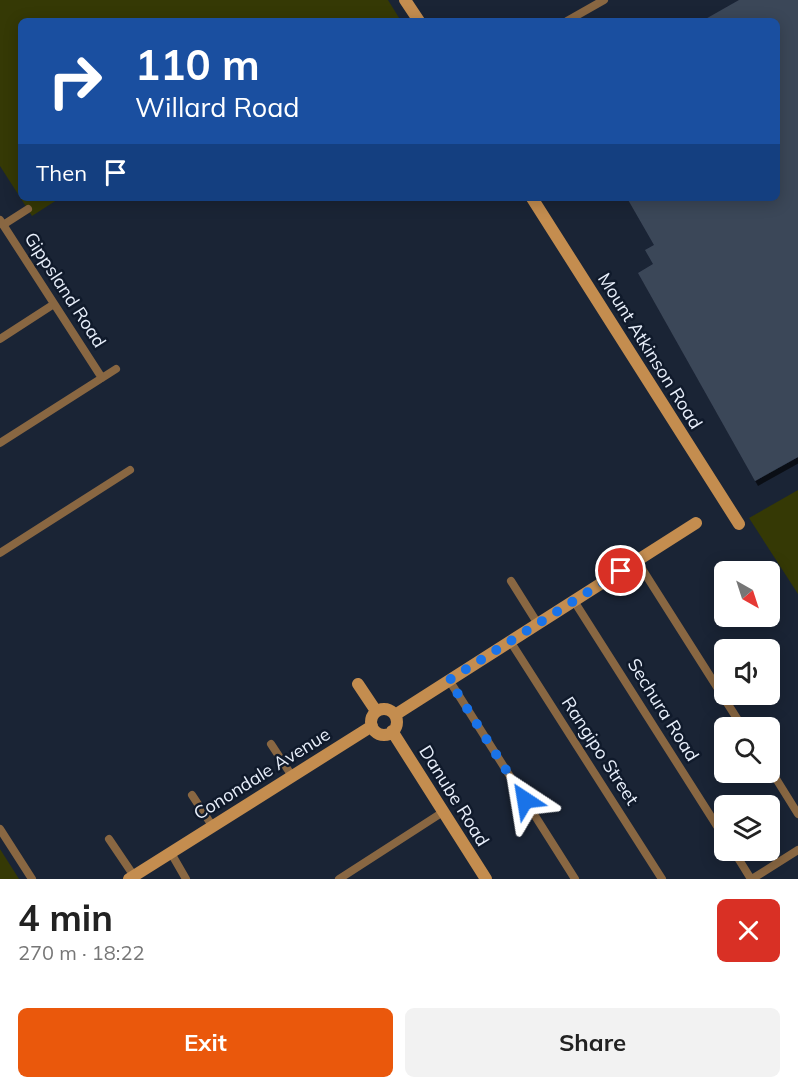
<!DOCTYPE html>
<meta charset="utf-8">
<style>
body{margin:0;font-family:Mulish,sans-serif;background:#f2f2f2;color:#222;height:100vh;display:flex;flex-direction:column;font-size:22px;white-space:nowrap}
*{box-sizing:border-box;margin:0}
p{font-size:20px;color:#767676}
.icon{flex:none;width:33px;height:33px;fill:none;stroke:currentColor;stroke-width:2;stroke-linecap:round;stroke-linejoin:round}
.map{position:relative;height:879px;overflow:hidden}
.side{display:flex;flex-direction:column;background:#fff;flex:1}
.side>*{flex:none}
.guide{position:absolute;left:18px;top:18px;width:762px;height:183px;border-radius:9px;box-shadow:0 3px 15px #0003;background:#1a4fa0;color:#fff;overflow:hidden}
.needle{width:39px;rotate:141deg}
.tools{position:absolute;left:714px;top:561px;display:grid;gap:12px}
.tools a{display:grid;place-items:center;width:66px;height:66px;border-radius:9px;background:#fff;box-shadow:0 3px 15px #0003;font-size:30px}
.pin{position:absolute;display:grid;place-items:center;width:51px;height:51px;color:#fff;margin:-26px;border:3px solid #fff;border-radius:50%;box-shadow:0 2px 6px #0007}
.me{position:absolute;width:66px;margin:-33px;rotate:327deg;stroke-linejoin:round;filter:drop-shadow(0 0 4px #0008)}
.turn{display:flex;align-items:center;gap:21px;height:126px;padding:0 18px;font-size:27px}
.turn .icon{width:78px;height:78px;stroke-width:2.5}
.turn b{display:block;font-size:42px;line-height:51px}
.then{display:flex;align-items:center;height:57px;padding:0 18px;background:#0003;gap:12px;font-size:22px}
.round{display:grid;place-items:center;flex:none;width:63px;height:63px;border-radius:9px;background:#f2f2f2}
.summary{display:flex;align-items:center;justify-content:space-between;height:102px;padding:0 18px}
h1{font-size:36px;font-weight:700;line-height:45px}
.action{display:flex;gap:12px;margin-top:auto;padding:12px 18px}
.action a{flex:1;height:69px;border-radius:9px;background:#ea580c;color:#fff;font-size:24px;font-weight:700;line-height:69px;text-align:center}
.action a+a{background:#f2f2f2;color:#222}
.map>svg:first-child{display:block}
.green{fill:#353905}
.building{fill:#3b4759;filter:url(#shadow)}
.lines{fill:none;stroke-linecap:round;stroke-linejoin:round}
.street{stroke:#896742;stroke-width:8}
.secondary{stroke:#c48d4f;stroke-width:12}
.route{stroke:#1a73e8;stroke-width:10;stroke-dasharray:0 18}
.labels{text-anchor:middle;stroke-width:5;stroke-linejoin:round;paint-order:stroke}
.street-label{font-size:18px;fill:#e8effb;stroke:#101a2b}
</style>
<div class="map">
<svg width="798" height="879" viewBox="0 0 798 879">
<defs>
<filter id="shadow"><feDropShadow dx="3" dy="5" stdDeviation="0" flood-color="#0009"/></filter>
</defs>
<rect width="100%" height="100%" fill="#1a2435"/>
<path class="green" d="M 0,0 L 388,0 L 401,21 L 21,21 L 21,198 L 60,198 L 32,216 L 0,166 Z
M 798,490 L 798,594 L 749,518 Z
M 0,849 L 19,879 L 0,879 Z"/>
<path class="building" d="M 739,0 L 798,0 L 798,457 L 755,481 L 638,273 L 653,264 L 645,250 L 654,245 L 627,198 L 777,198 L 777,21 L 702,21 Z"/>
<g class="lines">
<path class="street" d="M 567,21 L 604,0
M 0,220 L 102,378
M 3,225 L 28,209
M 0,339 L 54,304
M 0,443 L 116,369
M 0,553 L 130,470
M 637,561 L 743,728
M 511,581 L 538,624
M 574,601 L 724,837
M 510,641 L 662,879
M 449,680 L 575,879
M 271,744 L 292,776
M 770,769 L 798,814
M 192,795 L 213,827
M 0,829 L 32,879
M 109,839 L 134,876
M 733,850 L 751,879
M 171,853 L 186,879
M 339,879 L 443,812
M 752,879 L 798,850"/>
<path class="secondary" d="M 405,0 L 419,21
M 532,198 L 739,524
M 358,684 L 376,711
M371 722a13 13 0 1 1 26 0a13 13 0 1 1-26 0Z
M 395,715 L 696,523
M 392,731 L 486,879
M 129,879 L 372,726"/>
</g>
<g class="lines">
<path class="route" d="M 525,800 L 449,680 L 621,571"/>
</g>
<g class="labels">
<g class="street-label">
<text transform="translate(65 290) rotate(57)" y="6">Gippsland Road</text>
<text transform="translate(650 351) rotate(58)" y="6">Mount Atkinson Road</text>
<text transform="translate(663 710) rotate(58)" y="6">Sechura Road</text>
<text transform="translate(600 751) rotate(57)" y="6">Rangipo Street</text>
<text transform="translate(262 774) rotate(-32)" y="6">Conondale Avenue</text>
<text transform="translate(454 796) rotate(58)" y="6">Danube Road</text>
</g>
</g>
</svg>
<div class="tools">
<a><svg class="needle" viewBox="-14 -14 28 28"><path d="M0-13l5 13h-10z" fill="#e53935"/><path d="M0 13l5-13h-10z" fill="#767676"/></svg></a>
<a><svg class="icon" aria-label="sound" viewBox="0 0 24 24"><path d="M4 9h4l5-4v14l-5-4H4zM17 9q2 3 0 6"/></svg></a>
<a><svg class="icon" aria-label="search" viewBox="0 0 24 24"><circle cx="10" cy="10" r="6"/><path d="M15 15l6 6"/></svg></a>
<a><svg class="icon" aria-label="layers" viewBox="0 0 24 24"><path d="M12 4l9 5-9 5-9-5zM3 14l9 5 9-5"/></svg></a>
</div>
<div class="pin" style="left:621px;top:571px;background:#d93025"><svg class="icon" aria-label="arrive" viewBox="0 0 24 24"><path d="M6 21V4h12l-3 4 3 4H6"/></svg></div>
<svg class="me" style="left:525px;top:800px" viewBox="-20 -20 40 40"><path d="M0-17L14 15 0 8-14 15z" fill="#1a73e8" stroke="#fff" stroke-width="4"/></svg>
<div class="guide">
<div class="turn"><svg class="icon" aria-label="right" viewBox="0 0 24 24"><path d="M7 20v-9h11M14 6l5 5-5 5"/></svg><div><b>110 m</b>Willard Road</div></div>
<div class="then">Then<svg class="icon" aria-label="arrive" viewBox="0 0 24 24"><path d="M6 21V4h12l-3 4 3 4H6"/></svg></div>
</div>
</div>
<section class="side">
<div class="summary"><div><h1>4 min</h1><p>270 m · 18:22</p></div><a class="round" style="background:#d93025;color:#fff"><svg class="icon" aria-label="close" viewBox="0 0 24 24"><path d="M6 6l12 12M18 6L6 18"/></svg></a></div>
<div class="action"><a>Exit</a><a>Share</a></div>
</section>
